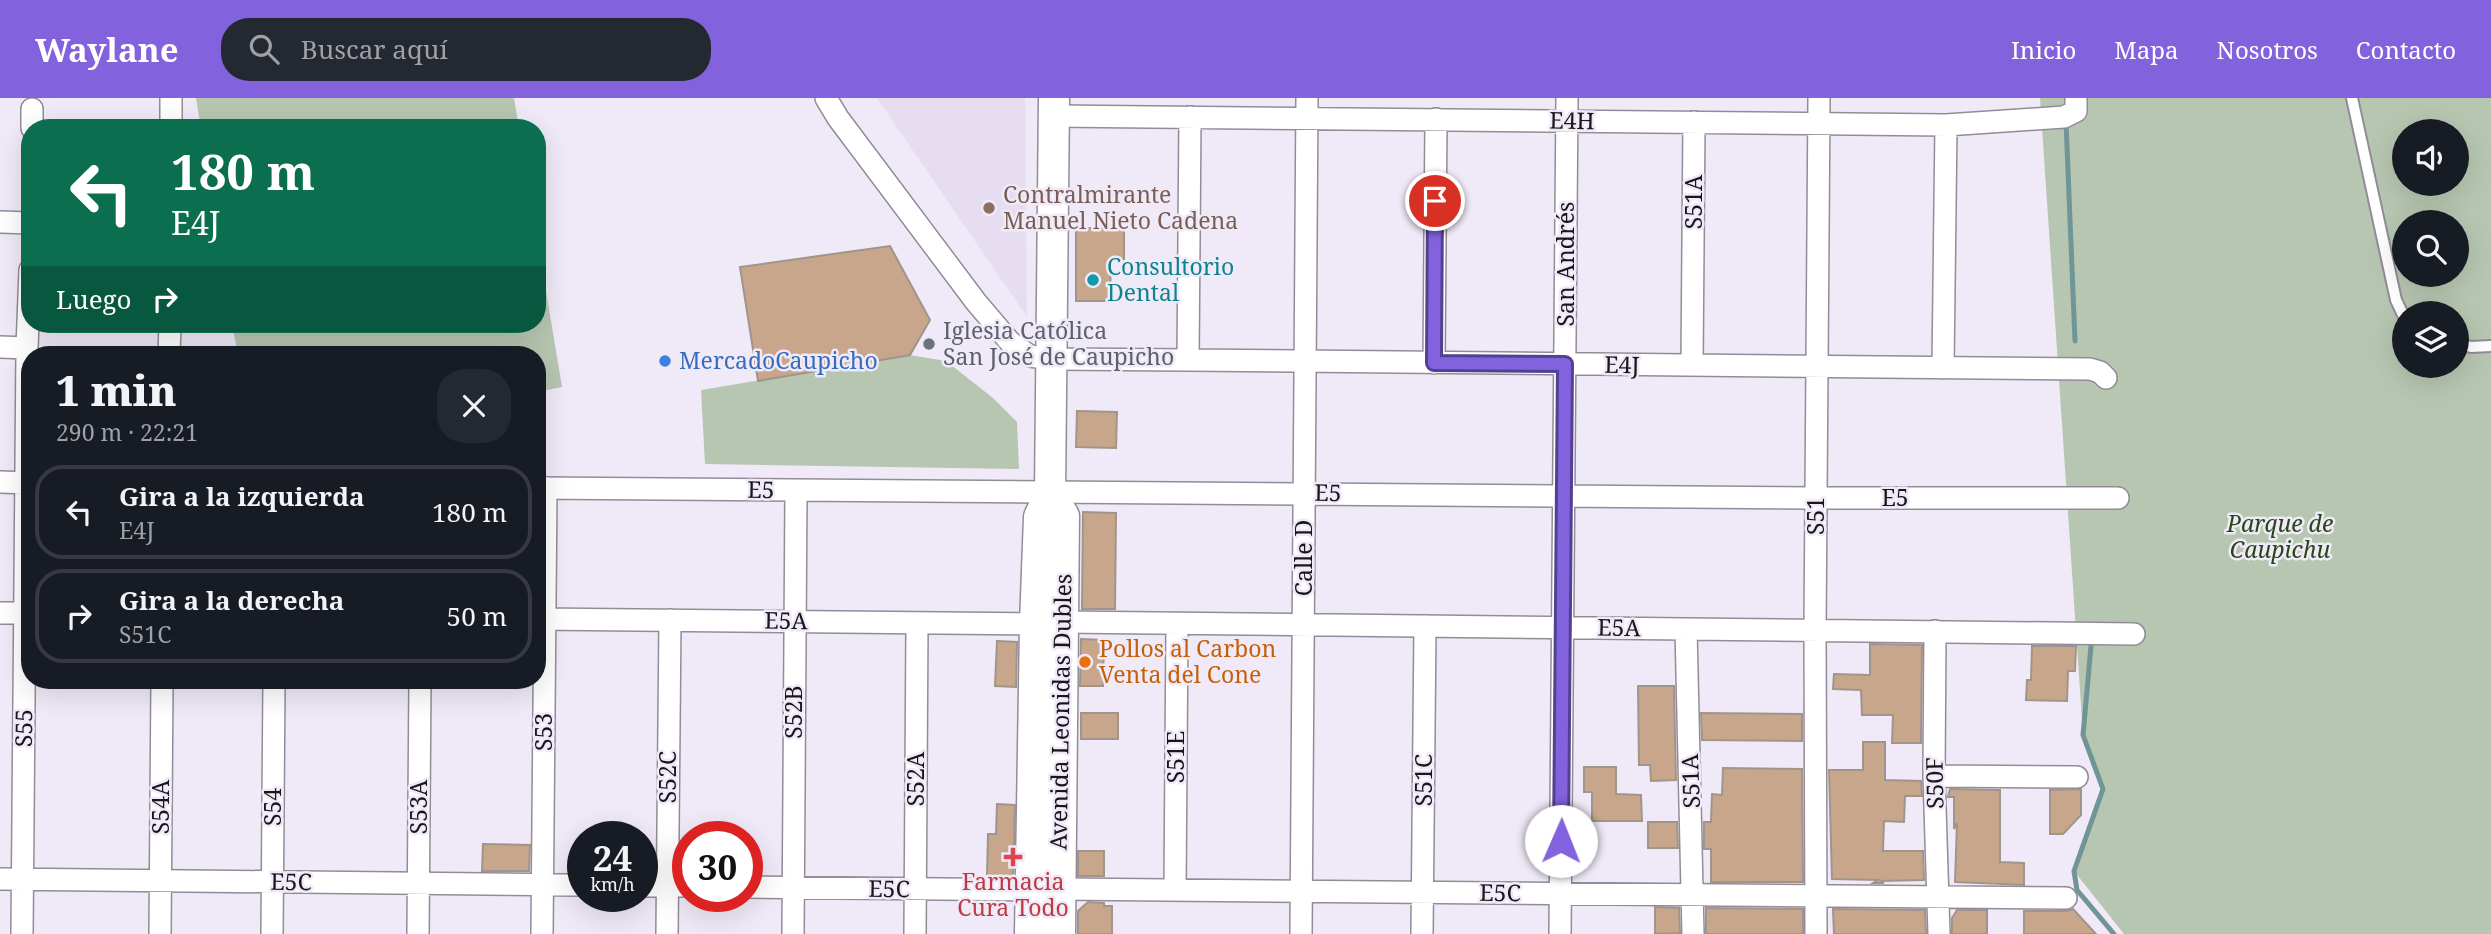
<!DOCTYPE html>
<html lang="es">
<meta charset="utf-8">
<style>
body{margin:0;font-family:"Noto Serif",serif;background:#242831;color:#f1f3f6;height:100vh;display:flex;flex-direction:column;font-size:26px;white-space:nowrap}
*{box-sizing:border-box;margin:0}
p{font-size:23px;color:#9ea1a6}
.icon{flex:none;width:38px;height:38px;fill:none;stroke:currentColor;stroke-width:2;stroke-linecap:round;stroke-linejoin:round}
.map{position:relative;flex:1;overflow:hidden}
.side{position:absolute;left:21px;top:248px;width:525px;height:343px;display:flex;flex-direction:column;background:#171b24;border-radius:28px;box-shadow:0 7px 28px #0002}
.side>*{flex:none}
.guide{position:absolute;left:21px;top:21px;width:525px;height:214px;border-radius:28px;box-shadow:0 7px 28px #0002;background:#0b6e4f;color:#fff;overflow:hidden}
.tools{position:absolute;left:2392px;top:21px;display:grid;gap:14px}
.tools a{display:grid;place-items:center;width:77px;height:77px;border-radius:50%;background:#171b24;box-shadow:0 7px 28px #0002;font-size:35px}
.speed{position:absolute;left:567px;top:723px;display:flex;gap:14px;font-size:35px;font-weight:700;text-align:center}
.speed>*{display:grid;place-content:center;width:91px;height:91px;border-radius:50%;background:#171b24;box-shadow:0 7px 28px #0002;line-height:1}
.speed small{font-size:18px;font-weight:400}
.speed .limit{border:10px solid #d22;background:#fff;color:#111}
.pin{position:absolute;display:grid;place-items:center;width:60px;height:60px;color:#fff;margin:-30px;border:4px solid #fff;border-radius:50%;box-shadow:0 2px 7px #0007}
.me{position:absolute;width:77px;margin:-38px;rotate:1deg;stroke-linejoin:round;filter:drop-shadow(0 0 5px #0008)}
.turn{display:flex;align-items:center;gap:24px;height:147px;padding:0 35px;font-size:32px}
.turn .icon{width:91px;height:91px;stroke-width:2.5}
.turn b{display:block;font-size:49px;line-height:60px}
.then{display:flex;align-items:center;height:66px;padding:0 35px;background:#0003;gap:14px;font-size:26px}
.round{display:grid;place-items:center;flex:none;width:74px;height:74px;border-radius:28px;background:#242831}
.overview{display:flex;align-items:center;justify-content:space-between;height:119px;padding:0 35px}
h1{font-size:42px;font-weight:800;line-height:52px}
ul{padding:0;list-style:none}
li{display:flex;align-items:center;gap:21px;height:94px;margin:0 14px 10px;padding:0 21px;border:4px solid #363941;border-radius:28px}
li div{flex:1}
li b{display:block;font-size:26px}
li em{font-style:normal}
header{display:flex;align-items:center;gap:42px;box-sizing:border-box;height:98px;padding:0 35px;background:#8262dd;color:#fff}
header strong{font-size:33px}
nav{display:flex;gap:38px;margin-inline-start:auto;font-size:24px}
.search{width:490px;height:63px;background:#242831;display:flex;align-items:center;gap:18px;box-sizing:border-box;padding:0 24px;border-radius:28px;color:#9ea1a6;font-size:26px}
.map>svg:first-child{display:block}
.built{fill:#e6ddf1}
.green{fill:#b7c6b1;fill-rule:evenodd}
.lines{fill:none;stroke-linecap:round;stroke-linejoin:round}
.stream{stroke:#709597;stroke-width:5}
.building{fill:#c8a68b;stroke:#a1958b;stroke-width:2}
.lane-casing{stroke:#928c98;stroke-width:14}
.street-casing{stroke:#928c98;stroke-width:24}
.secondary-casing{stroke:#928c98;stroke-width:33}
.lane{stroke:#fff;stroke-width:10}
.street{stroke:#fff;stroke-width:21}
.secondary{stroke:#fff;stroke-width:30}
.route-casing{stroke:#544090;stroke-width:18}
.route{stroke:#8262dd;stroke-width:12}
.education-dot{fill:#8d6e63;stroke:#f0e9f7;stroke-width:2.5}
.culture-dot{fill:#0f9aa8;stroke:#f0e9f7;stroke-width:2.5}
.worship-dot{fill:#6b7280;stroke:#f0e9f7;stroke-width:2.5}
.shop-dot{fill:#3f7fe0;stroke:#f0e9f7;stroke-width:2.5}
.food-dot{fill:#e8710a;stroke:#f0e9f7;stroke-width:2.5}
.health-dot{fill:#e0444e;stroke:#f0e9f7;stroke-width:2.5}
.labels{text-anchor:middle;stroke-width:5;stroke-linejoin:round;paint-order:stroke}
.street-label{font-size:23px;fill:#18161b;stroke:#f0e9f7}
.education-label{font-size:23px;fill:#785e54;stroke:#f0e9f7;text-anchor:start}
.culture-label{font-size:23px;fill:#0d838f;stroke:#f0e9f7;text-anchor:start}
.worship-label{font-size:23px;fill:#5b616d;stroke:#f0e9f7;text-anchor:start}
.shop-label{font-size:23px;fill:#366cbe;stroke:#f0e9f7;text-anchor:start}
.park-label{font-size:23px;font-style:italic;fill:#284716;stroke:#f0e9f7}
.food-label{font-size:23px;fill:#c56008;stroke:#f0e9f7;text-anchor:start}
.health-label{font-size:23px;fill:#be3a42;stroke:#f0e9f7}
</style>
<header>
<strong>Waylane</strong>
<div class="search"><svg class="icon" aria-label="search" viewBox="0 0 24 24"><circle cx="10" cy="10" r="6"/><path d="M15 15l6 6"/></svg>Buscar aquí</div>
<nav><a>Inicio</a><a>Mapa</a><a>Nosotros</a><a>Contacto</a></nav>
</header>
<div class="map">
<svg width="2491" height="836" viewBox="0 0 2491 836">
<rect width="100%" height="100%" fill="#f0e9f7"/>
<path class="built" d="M 877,0 L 1025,0 L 1027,219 Z"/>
<path class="green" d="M 196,0 L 514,0 L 519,30 L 201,30 Z
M 2040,0 L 2491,0 L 2491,836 L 2124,836 L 2074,773 L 2102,691 L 2083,637 ZM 2404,33 L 2457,33 L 2457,86 L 2404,86 ZM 2404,124 L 2457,124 L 2457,177 L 2404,177 ZM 2404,215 L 2457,215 L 2457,268 L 2404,268 Z
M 537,139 L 562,289 L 537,294 L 537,257 L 238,257 L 232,226 L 537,226 Z
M 910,257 L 946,263 L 993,300 L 1017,324 L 1019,371 L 705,366 L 701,292 Z"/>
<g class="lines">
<path class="stream" d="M 2066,24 L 2075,243
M 2091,548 L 2083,637 L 2103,691 L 2074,773 L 2077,792 L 2114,836"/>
</g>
<path class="building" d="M 1076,130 L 1124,130 L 1124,161 L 1110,162 L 1111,203 L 1076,203 Z
M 890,148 L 930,222 L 910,257 L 758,283 L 740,169 Z
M 1077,313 L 1117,314 L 1116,350 L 1076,349 Z
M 1083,414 L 1116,415 L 1115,511 L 1082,511 Z
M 1081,541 L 1104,542 L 1103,588 L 1080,588 Z
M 997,543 L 1017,544 L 1016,589 L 995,588 Z
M 1870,546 L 1922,547 L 1921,645 L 1892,645 L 1893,617 L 1862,617 L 1861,592 L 1833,591 L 1834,576 L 1870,577 Z
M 2032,548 L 2076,548 L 2075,573 L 2068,573 L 2067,603 L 2026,602 L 2027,582 L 2031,582 Z
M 1638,588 L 1674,588 L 1676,682 L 1651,683 L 1650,667 L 1639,667 Z
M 1081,615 L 1118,615 L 1118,641 L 1081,641 Z
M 1701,615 L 1802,616 L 1802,643 L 1702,642 Z
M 1863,644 L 1885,644 L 1885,682 L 1921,683 L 1922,698 L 1905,698 L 1904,724 L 1884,723 L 1883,753 L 1923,753 L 1924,782 L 1880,783 L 1884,785 L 1873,785 L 1878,782 L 1832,781 L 1829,672 L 1863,672 Z
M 1584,669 L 1616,669 L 1616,696 L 1641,697 L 1642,723 L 1592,723 L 1592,694 L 1584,694 Z
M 1723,670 L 1802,671 L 1803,784 L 1711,784 L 1711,751 L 1704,751 L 1704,724 L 1711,724 L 1712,696 L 1722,697 Z
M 1950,691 L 2000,692 L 2000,764 L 2024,765 L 2024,787 L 1955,784 L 1957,725 L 1954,731 L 1954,699 L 1948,699 Z
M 2081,691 L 2081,717 L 2063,736 L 2050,736 L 2050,692 Z
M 997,706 L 1015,707 L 1013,779 L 987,778 L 988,736 L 996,736 Z
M 1648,724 L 1677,724 L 1678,750 L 1648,750 Z
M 483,746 L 530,747 L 529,773 L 482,773 Z
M 1078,753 L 1104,753 L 1104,778 L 1078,778 Z
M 1088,804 L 1104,805 L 1104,808 L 1112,808 L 1112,836 L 1078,836 L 1078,813 Z
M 1655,809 L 1679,810 L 1680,835 L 1655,836 Z
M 1706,810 L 1803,811 L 1803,836 L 1709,836 L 1706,835 Z
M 1833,811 L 1925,812 L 1926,836 L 1834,836 Z
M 2073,811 L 2096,836 L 2024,836 L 2024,813 L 2066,813 Z
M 1957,812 L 1987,812 L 1987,836 L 1952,836 L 1952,820 Z"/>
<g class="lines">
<g class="lane-casing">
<path id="lane" d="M 2352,0 L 2396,202 L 2404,219
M 2457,245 L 2471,249 L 2491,248"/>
</g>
<g class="street-casing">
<path id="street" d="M 826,0 L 838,20 L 976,204 L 1010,244 L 1030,258 L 1052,261 L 1188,262 L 2090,271 L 2100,274 L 2106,280
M 1054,18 L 1946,27 L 2064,19 L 2076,13 L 2076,0
M 32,30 L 32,11
M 171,30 L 171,0
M 0,124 L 30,125
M 0,249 L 27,250
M 169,257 L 170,226
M 1188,262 L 1190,19
M 1434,265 L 1436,21
M 1692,267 L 1694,24
M 1943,270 L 1946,27
M 0,384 L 30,385
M 537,390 L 1816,400 L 2118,400
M 0,515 L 30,515
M 537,521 L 1035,526
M 1062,524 L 2134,536
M 1686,531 L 1693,836
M 1935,533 L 1934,678 L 1939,836
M 1934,678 L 2077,679
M 0,781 L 583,787
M 642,788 L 688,788
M 747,789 L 1030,792
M 1060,791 L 2066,800
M 1175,792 L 1177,526
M 22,836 L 27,250 L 30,172
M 160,836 L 162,583
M 272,836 L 274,583
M 418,836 L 420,583
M 542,836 L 546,390
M 667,836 L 670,522
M 793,836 L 796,393
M 915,836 L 917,525
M 1301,836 L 1307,0
M 1422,836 L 1425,528
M 1560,836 L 1567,0
M 1816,836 L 1815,532 L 1819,0"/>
</g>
<g class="secondary-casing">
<path id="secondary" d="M 1050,395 L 1064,418 L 1060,836
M 1030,836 L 1035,526 L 1039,419 L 1050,395 L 1054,0"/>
</g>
<use href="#lane" class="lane"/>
<use href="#street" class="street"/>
<use href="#secondary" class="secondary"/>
</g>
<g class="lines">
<g class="route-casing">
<path id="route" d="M 1435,103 L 1434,265 L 1565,266 L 1561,743"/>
</g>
<use href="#route" class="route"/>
</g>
<circle class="education-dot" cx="989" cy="110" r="7"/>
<circle class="culture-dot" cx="1093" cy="182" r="7"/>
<circle class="worship-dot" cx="929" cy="246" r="7"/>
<circle class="shop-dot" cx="665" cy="263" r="7"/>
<circle class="food-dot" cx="1085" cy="564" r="7"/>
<path class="health-dot" d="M1009.5 748.5h7v7h7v7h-7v7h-7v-7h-7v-7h7z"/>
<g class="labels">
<g class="street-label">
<text transform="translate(1572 23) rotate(1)" y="8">E4H</text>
<text transform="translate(1694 104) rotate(-90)" y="8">S51A</text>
<text transform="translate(1566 166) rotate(-90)" y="8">San Andrés</text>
<text transform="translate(1622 267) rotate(1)" y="8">E4J</text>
<text transform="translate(761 392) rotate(1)" y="8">E5</text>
<text transform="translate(1328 395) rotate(1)" y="8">E5</text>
<text x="1895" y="408">E5</text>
<text transform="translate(1816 418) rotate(-90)" y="8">S51</text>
<text transform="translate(1304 460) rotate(-90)" y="8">Calle D</text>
<text transform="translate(786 523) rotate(1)" y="8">E5A</text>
<text transform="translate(1619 530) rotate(1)" y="8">E5A</text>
<text transform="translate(794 614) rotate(-90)" y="8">S52B</text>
<text transform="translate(1061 614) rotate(-89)" y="8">Avenida Leonidas Dubles</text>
<text transform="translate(24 630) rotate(-89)" y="8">S55</text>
<text transform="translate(544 634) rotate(-90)" y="8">S53</text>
<text transform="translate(1176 659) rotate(-90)" y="8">S51E</text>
<text transform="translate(668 679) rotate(-90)" y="8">S52C</text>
<text transform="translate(916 681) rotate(-90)" y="8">S52A</text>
<text transform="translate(1424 682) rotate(-90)" y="8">S51C</text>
<text transform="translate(1691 683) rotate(-92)" y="8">S51A</text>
<text transform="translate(1935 685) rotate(-91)" y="8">S50F</text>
<text transform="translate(161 709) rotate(-90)" y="8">S54A</text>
<text transform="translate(273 709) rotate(-90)" y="8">S54</text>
<text transform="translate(419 709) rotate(-90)" y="8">S53A</text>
<text transform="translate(291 784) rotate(1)" y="8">E5C</text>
<text transform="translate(889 791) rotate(1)" y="8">E5C</text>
<text transform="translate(1500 795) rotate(1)" y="8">E5C</text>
</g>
<g class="education-label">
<text x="1003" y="105">Contralmirante<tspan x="1003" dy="26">Manuel Nieto Cadena</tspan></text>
</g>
<g class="culture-label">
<text x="1107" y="177">Consultorio<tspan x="1107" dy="26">Dental</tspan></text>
</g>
<g class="worship-label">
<text x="943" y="241">Iglesia Católica<tspan x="943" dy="26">San José de Caupicho</tspan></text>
</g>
<g class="shop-label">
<text x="679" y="271">MercadoCaupicho</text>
</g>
<g class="park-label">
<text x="2280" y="434">Parque de<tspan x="2280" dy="26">Caupichu</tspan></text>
</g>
<g class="food-label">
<text x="1099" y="559">Pollos al Carbon<tspan x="1099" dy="26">Venta del Cone</tspan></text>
</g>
<g class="health-label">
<text x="1013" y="792">Farmacia<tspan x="1013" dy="26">Cura Todo</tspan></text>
</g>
</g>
</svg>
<div class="tools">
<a><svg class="icon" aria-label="sound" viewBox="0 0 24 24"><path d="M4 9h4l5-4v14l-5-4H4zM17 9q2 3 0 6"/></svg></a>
<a><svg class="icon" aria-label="search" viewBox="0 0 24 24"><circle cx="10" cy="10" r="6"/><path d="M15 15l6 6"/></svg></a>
<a><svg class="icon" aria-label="layers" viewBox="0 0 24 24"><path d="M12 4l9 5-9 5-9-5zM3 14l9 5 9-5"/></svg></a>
</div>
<div class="speed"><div>24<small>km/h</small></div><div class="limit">30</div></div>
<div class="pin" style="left:1435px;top:103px;background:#d93025"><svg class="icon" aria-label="arrive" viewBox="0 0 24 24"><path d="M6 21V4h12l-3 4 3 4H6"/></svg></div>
<svg class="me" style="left:1561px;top:743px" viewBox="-20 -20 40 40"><circle r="19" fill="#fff"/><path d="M0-13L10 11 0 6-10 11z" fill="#8262dd"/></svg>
<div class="guide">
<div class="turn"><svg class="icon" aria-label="left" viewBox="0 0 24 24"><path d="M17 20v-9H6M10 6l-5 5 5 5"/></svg><div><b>180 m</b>E4J</div></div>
<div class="then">Luego<svg class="icon" aria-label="right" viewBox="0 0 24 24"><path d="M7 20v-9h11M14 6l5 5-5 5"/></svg></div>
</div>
<section class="side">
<div class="overview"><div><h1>1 min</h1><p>290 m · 22:21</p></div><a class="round"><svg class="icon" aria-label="close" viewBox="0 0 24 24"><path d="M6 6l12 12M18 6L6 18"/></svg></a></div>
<ul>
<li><svg class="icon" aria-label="left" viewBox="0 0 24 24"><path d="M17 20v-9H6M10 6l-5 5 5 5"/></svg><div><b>Gira a la izquierda</b><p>E4J</p></div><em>180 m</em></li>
<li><svg class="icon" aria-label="right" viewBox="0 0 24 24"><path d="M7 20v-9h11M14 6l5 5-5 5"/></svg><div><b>Gira a la derecha</b><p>S51C</p></div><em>50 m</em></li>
</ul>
</section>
</div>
